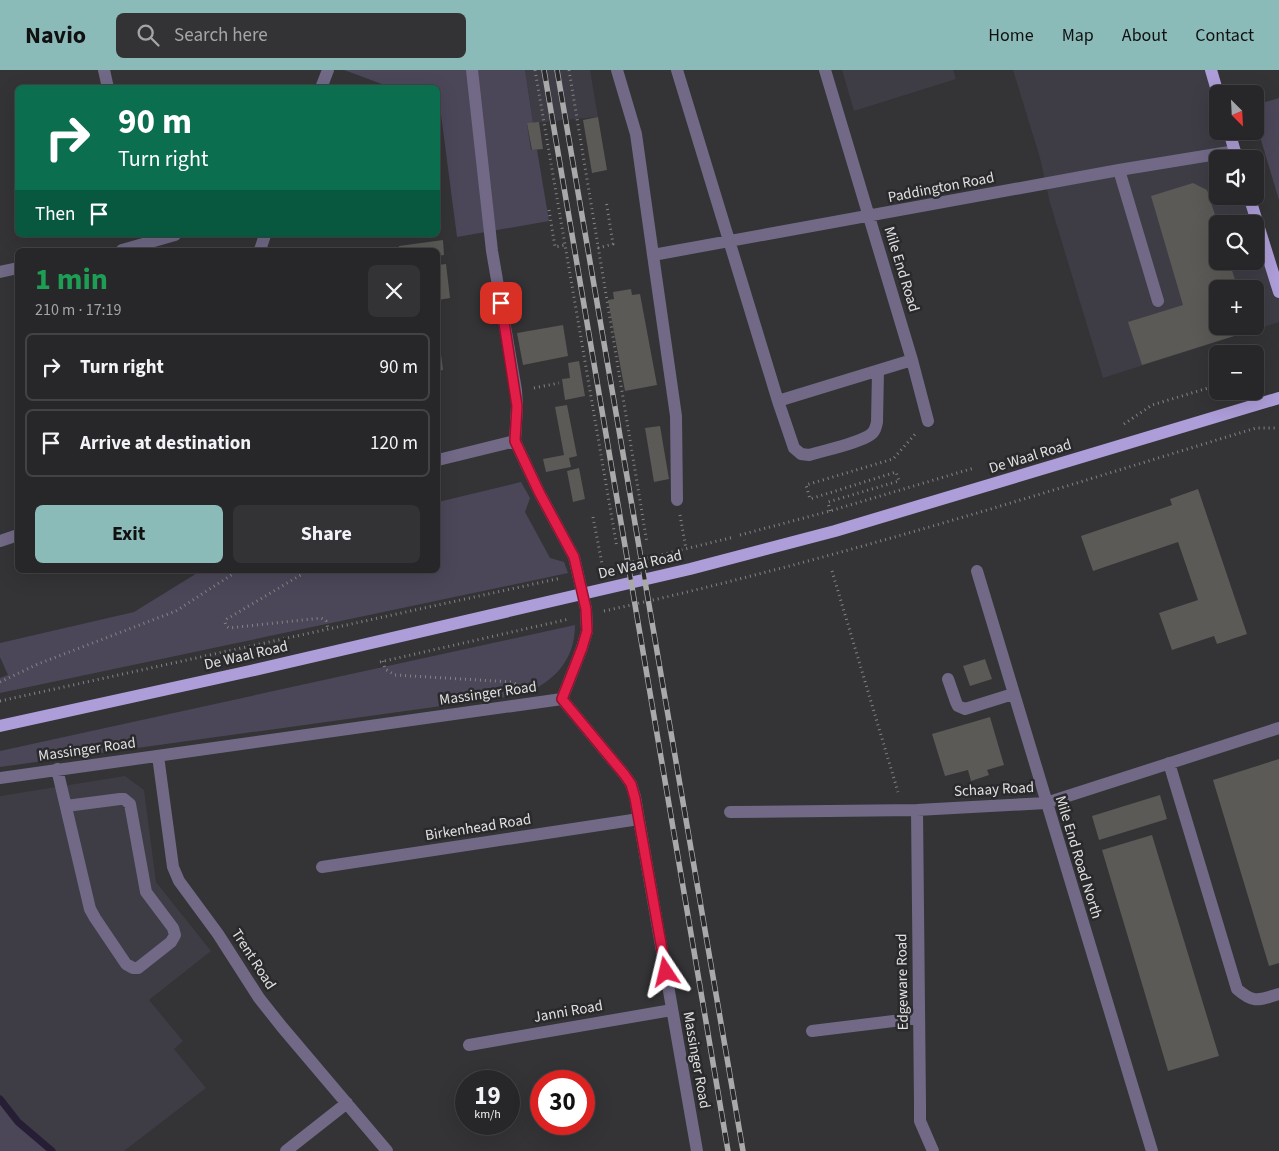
<!DOCTYPE html>
<meta charset="utf-8">
<style>
body{margin:0;font-family:"Source Sans 3",sans-serif;background:#333234;color:#f1f3f6;height:100vh;display:flex;flex-direction:column;font-size:19px;white-space:nowrap}
*{box-sizing:border-box;margin:0}
p{font-size:16px;color:#a4a5a8}
.icon{flex:none;width:28px;height:28px;fill:none;stroke:currentColor;stroke-width:2;stroke-linecap:round;stroke-linejoin:round}
.map{position:relative;flex:1;overflow:hidden}
.details{position:absolute;left:15px;top:178px;width:425px;height:325px;display:flex;flex-direction:column;background:#272628;border-radius:8px;box-shadow:0 5px 20px #0002,0 0 0 1px #434345}
.details>*{flex:none}
.top-card{position:absolute;left:15px;top:15px;width:425px;height:152px;border-radius:8px;box-shadow:0 5px 20px #0002,0 0 0 1px #434345;background:#0b6e4f;color:#fff;overflow:hidden}
.needle{width:32px;rotate:156deg}
.tools{position:absolute;left:1209px;top:15px;display:grid;gap:10px}
.tools a{display:grid;place-items:center;width:55px;height:55px;border-radius:8px;background:#272628;box-shadow:0 5px 20px #0002,0 0 0 1px #434345;font-size:25px}
.speed{position:absolute;left:455px;top:1000px;display:flex;gap:10px;font-size:25px;font-weight:700;text-align:center}
.speed>*{display:grid;place-content:center;width:65px;height:65px;border-radius:50%;background:#272628;box-shadow:0 5px 20px #0002,0 0 0 1px #434345;line-height:1}
.speed small{font-size:12px;font-weight:400}
.speed .limit{border:8px solid #d22;background:#fff;color:#111}
.pin{position:absolute;display:grid;place-items:center;width:42px;height:42px;color:#fff;margin:-21px;border-radius:10px;box-shadow:0 2px 8px #0006}
.me{position:absolute;width:55px;margin:-28px;rotate:350deg;stroke-linejoin:round;filter:drop-shadow(0 0 4px #0008)}
.turn{display:flex;align-items:center;gap:18px;height:105px;padding:0 20px;font-size:22px}
.turn .icon{width:65px;height:65px;stroke-width:2.5}
.turn b{display:block;font-size:35px;line-height:42px}
.then{display:flex;align-items:center;height:48px;padding:0 20px;background:#0003;gap:10px;font-size:19px}
.round{display:grid;place-items:center;flex:none;width:52px;height:52px;border-radius:8px;background:#333234}
.summary{display:flex;align-items:center;justify-content:space-between;height:85px;padding:0 20px}
h1{font-size:30px;font-weight:700;line-height:38px;color:#1e9e55}
.action{display:flex;gap:10px;margin-top:auto;padding:10px 20px}
.action a{flex:1;height:58px;border-radius:8px;background:#8bbbb9;color:#111;font-size:20px;font-weight:700;line-height:58px;text-align:center}
.action a+a{background:#333234;color:#f1f3f6}
ul{padding:0;list-style:none}
li{display:flex;align-items:center;gap:15px;height:68px;margin:0 10px 8px;padding:0 10px;border:2px solid #434345;border-radius:8px}
li div{flex:1}
li b{display:block;font-size:19px}
li em{font-style:normal}
header{display:flex;align-items:center;gap:30px;box-sizing:border-box;height:70px;padding:0 25px;background:#8bbbb9;color:#111}
header strong{font-size:24px}
nav{display:flex;gap:28px;margin-inline-start:auto;font-size:18px}
.search{width:350px;height:45px;background:#333234;display:flex;align-items:center;gap:12px;box-sizing:border-box;padding:0 18px;border-radius:8px;color:#a4a5a8;font-size:19px}
.map>svg:first-child{display:block}
.built{fill:#3e3c45;fill-rule:evenodd}
.green{fill:#4b4759}
.lines{fill:none;stroke-linecap:round;stroke-linejoin:round}
.stream{stroke:#251e34;stroke-width:7}
.building{fill:#5b5a57}
.path{stroke:#848385;stroke-width:3;stroke-dasharray:1 4;stroke-linecap:butt}
.minor{stroke:#716986;stroke-width:12}
.major{stroke:#ad9dd8;stroke-width:12}
.rail-casing{stroke:#a9a9aa;stroke-width:5.5}
.rail{stroke:#2a292c;stroke-width:4;stroke-dasharray:11;stroke-linecap:butt}
.route-casing{stroke:#92132f;stroke-width:12}
.route{stroke:#e11d48;stroke-width:9}
.labels{text-anchor:middle;stroke-width:5;stroke-linejoin:round;paint-order:stroke}
.street-label{font-size:15px;fill:#e0e0e1;stroke:#2a292c}
</style>
<header>
<strong>Navio</strong>
<div class="search"><svg class="icon" aria-label="search" viewBox="0 0 24 24"><circle cx="10" cy="10" r="6"/><path d="M15 15l6 6"/></svg>Search here</div>
<nav><a>Home</a><a>Map</a><a>About</a><a>Contact</a></nav>
</header>
<div class="map">
<svg width="1279" height="1081" viewBox="0 0 1279 1081">
<rect width="100%" height="100%" fill="#343336"/>
<path class="built" d="M 525,0 L 590,0 L 598,47 L 533,53 Z
M 842,0 L 953,0 L 956,9 L 854,41 Z
M 1013,0 L 1211,0 L 1218,24 L 1218,61 L 1229,61 L 1237,89 L 1218,89 L 1218,126 L 1249,126 L 1279,223 L 1279,252 L 1103,308 L 1050,133 L 1040,88 ZM 1218,154 L 1255,154 L 1255,191 L 1218,191 ZM 1218,219 L 1255,219 L 1255,256 L 1218,256 Z
M 125,706 L 144,720 L 156,812 L 211,881 L 149,930 L 183,971 L 174,979 L 206,1018 L 124,1081 L 52,1081 L 18,1052 L 0,1029 L 0,726 Z"/>
<path class="green" d="M 344,0 L 525,0 L 533,53 L 527,54 L 531,80 L 537,80 L 549,151 L 457,167 L 440,37 L 438,36 L 438,18 L 390,17 Z
M 1279,28 L 1279,130 L 1255,50 L 1255,35 Z
M 521,412 L 530,428 L 525,442 L 550,488 L 564,492 L 568,503 L 0,623 L 0,608 L 8,605 L 0,587 L 0,573 L 134,542 L 202,500 L 438,500 L 438,432 Z
M 575,555 C 575,591 553,613 521,625 L 0,697 L 0,681 Z
M 0,1029 L 18,1052 L 52,1081 L 0,1081 Z"/>
<g class="lines">
<path class="stream" d="M 0,1029 L 18,1052 L 52,1081"/>
</g>
<path class="building" d="M 598,47 L 607,100 L 592,103 L 583,50 Z
M 539,52 L 543,79 L 532,80 L 527,53 Z
M 1193,113 L 1207,120 L 1218,154 L 1218,191 L 1229,191 L 1238,219 L 1218,219 L 1218,256 L 1239,256 L 1234,266 L 1142,295 L 1128,252 L 1183,235 L 1151,126 Z
M 443,170 L 444,185 L 438,186 L 438,180 L 399,180 L 399,176 Z
M 446,194 L 450,228 L 438,230 L 438,195 Z
M 631,219 L 632,225 L 640,224 L 657,315 L 625,321 L 608,230 L 614,229 L 613,222 Z
M 563,255 L 568,286 L 523,295 L 517,263 Z
M 439,269 L 443,300 L 438,301 L 438,270 Z
M 579,291 L 585,326 L 565,330 L 562,309 L 570,308 L 568,293 Z
M 567,335 L 577,386 L 569,388 L 571,397 L 546,402 L 543,389 L 564,385 L 555,337 Z
M 660,356 L 669,409 L 654,412 L 645,358 Z
M 579,398 L 585,429 L 573,432 L 567,401 Z
M 1198,419 L 1247,564 L 1217,574 L 1214,566 L 1172,580 L 1159,543 L 1198,530 L 1178,472 L 1093,501 L 1081,466 L 1172,435 L 1170,429 Z
M 985,589 L 992,609 L 970,616 L 963,596 Z
M 990,647 L 1004,695 L 987,700 L 989,705 L 971,711 L 968,700 L 945,706 L 932,664 Z
M 1279,689 L 1279,893 L 1269,896 L 1213,710 Z
M 1160,725 L 1167,749 L 1099,770 L 1092,746 Z
M 1152,765 L 1219,986 L 1168,1001 L 1102,780 Z"/>
<g class="lines">
<path class="path" d="M 535,0 L 617,478
M 569,0 L 647,473
M 549,140 L 555,177 L 565,175
M 598,178 L 613,174 L 606,130
M 534,318 L 559,313
M 1124,354 L 1152,335 L 1218,315
M 830,441 L 828,432 L 899,411 L 896,402 L 810,429 L 806,415 L 893,389 L 917,362
M 680,445 L 686,479
M 593,447 L 603,499
M 740,465 L 830,441 L 974,398
M 628,493 L 734,467
M 309,500 L 227,549 L 225,552 L 226,556 L 229,558 L 321,548 L 326,551 L 328,559
M 832,501 L 898,722
M 604,541 C 825,493 1040,424 1256,358 L 1278,358
M 383,591 L 385,599 L 395,605 L 512,612 L 521,617
M 380,592 L 569,549
M 0,612 L 38,594 L 176,541 L 239,500
M 0,631 L 561,508"/>
<path class="minor" d="M 104,0 L 108,18
M 472,0 L 492,181 L 516,320 L 517,336 L 515,371 L 539,422 L 574,487 L 586,539 L 587,561 L 582,578 L 562,629
M 617,0 L 636,64 L 653,185 L 676,346 L 677,430
M 677,0 L 778,331 L 794,378 L 801,384 L 809,385 C 825,380 857,374 870,365 C 875,362 876,357 877,352 L 878,301
M 825,0 L 912,290 L 928,351
M 321,18 L 328,0
M 1119,100 L 1158,231
M 122,180 L 175,165
M 260,180 L 265,165
M 653,185 L 1119,100 L 1235,81
M 0,202 L 18,198
M 778,331 L 912,290
M 438,390 L 515,371
M 0,471 L 18,465
M 977,501 L 1152,1081
M 948,609 L 956,632 L 958,636 L 965,639 L 1013,624
M 158,686 L 173,797 L 179,811 L 218,864 L 259,928 L 282,957 L 387,1081
M 1169,693 L 1237,919 C 1254,934 1259,930 1279,924
M 57,699 L 90,839 L 95,848 L 126,894 L 133,898 L 138,898 L 171,872 L 175,865 L 173,858 L 146,822 L 130,734 L 124,729 L 120,729 L 66,736
M 0,708 L 562,629 L 624,704 L 631,714 L 635,727 L 697,1081
M 917,740 L 920,1034 L 920,1051 L 933,1081
M 730,742 L 917,740 L 1046,733 L 1279,658
M 322,797 L 639,749
M 812,961 L 918,948
M 469,975 L 672,940
M 286,1081 L 347,1033"/>
<path class="major" d="M 1211,0 L 1218,24
M 1229,61 L 1237,89
M 1249,126 L 1279,222
M 0,656 L 250,601 L 690,499 L 835,461 L 1279,328"/>
<g class="rail-casing">
<path id="rail" d="M 544,0 L 728,1081
M 557,0 L 743,1081"/>
</g>
<use href="#rail" class="rail"/>
</g>
<g class="lines">
<g class="route-casing">
<path id="route" d="M 501,233 L 517,336 L 515,371 L 539,422 L 574,487 L 586,539 L 587,561 L 582,578 L 562,629 L 624,704 L 631,714 L 635,728 L 666,902"/>
</g>
<use href="#route" class="route"/>
</g>
<g class="labels">
<g class="street-label">
<text transform="translate(941 117) rotate(-11)" y="5">Paddington Road</text>
<text transform="translate(902 199) rotate(73)" y="5">Mile End Road</text>
<text transform="translate(1030 386) rotate(-17)" y="5">De Waal Road</text>
<text transform="translate(640 494) rotate(-13)" y="5">De Waal Road</text>
<text transform="translate(246 585) rotate(-13)" y="5">De Waal Road</text>
<text transform="translate(488 623) rotate(-8)" y="5">Massinger Road</text>
<text transform="translate(87 679) rotate(-8)" y="5">Massinger Road</text>
<text transform="translate(994 719) rotate(-3)" y="5">Schaay Road</text>
<text transform="translate(478 757) rotate(-9)" y="5">Birkenhead Road</text>
<text transform="translate(1079 787) rotate(73)" y="5">Mile End Road North</text>
<text transform="translate(254 889) rotate(57)" y="5">Trent Road</text>
<text transform="translate(902 912) rotate(-91)" y="5">Edgeware Road</text>
<text transform="translate(568 941) rotate(-10)" y="5">Janni Road</text>
<text transform="translate(697 990) rotate(80)" y="5">Massinger Road</text>
</g>
</g>
</svg>
<div class="tools">
<a><svg class="needle" viewBox="-14 -14 28 28"><path d="M0-13l5 13h-10z" fill="#e53935"/><path d="M0 13l5-13h-10z" fill="#a4a5a8"/></svg></a>
<a><svg class="icon" aria-label="sound" viewBox="0 0 24 24"><path d="M4 9h4l5-4v14l-5-4H4zM17 9q2 3 0 6"/></svg></a>
<a><svg class="icon" aria-label="search" viewBox="0 0 24 24"><circle cx="10" cy="10" r="6"/><path d="M15 15l6 6"/></svg></a>
<a>+</a>
<a>−</a>
</div>
<div class="speed"><div>19<small>km/h</small></div><div class="limit">30</div></div>
<div class="pin" style="left:501px;top:233px;background:#d93025"><svg class="icon" aria-label="arrive" viewBox="0 0 24 24"><path d="M6 21V4h12l-3 4 3 4H6"/></svg></div>
<svg class="me" style="left:666px;top:902px" viewBox="-20 -20 40 40"><path d="M0-17L14 15 0 8-14 15z" fill="#e11d48" stroke="#fff" stroke-width="4"/></svg>
<div class="top-card">
<div class="turn"><svg class="icon" aria-label="right" viewBox="0 0 24 24"><path d="M7 20v-9h11M14 6l5 5-5 5"/></svg><div><b>90 m</b>Turn right</div></div>
<div class="then">Then<svg class="icon" aria-label="arrive" viewBox="0 0 24 24"><path d="M6 21V4h12l-3 4 3 4H6"/></svg></div>
</div>
<section class="details">
<div class="summary"><div><h1>1 min</h1><p>210 m · 17:19</p></div><a class="round"><svg class="icon" aria-label="close" viewBox="0 0 24 24"><path d="M6 6l12 12M18 6L6 18"/></svg></a></div>
<ul>
<li><svg class="icon" aria-label="right" viewBox="0 0 24 24"><path d="M7 20v-9h11M14 6l5 5-5 5"/></svg><div><b>Turn right</b></div><em>90 m</em></li>
<li><svg class="icon" aria-label="arrive" viewBox="0 0 24 24"><path d="M6 21V4h12l-3 4 3 4H6"/></svg><div><b>Arrive at destination</b></div><em>120 m</em></li>
</ul>
<div class="action"><a>Exit</a><a>Share</a></div>
</section>
</div>
